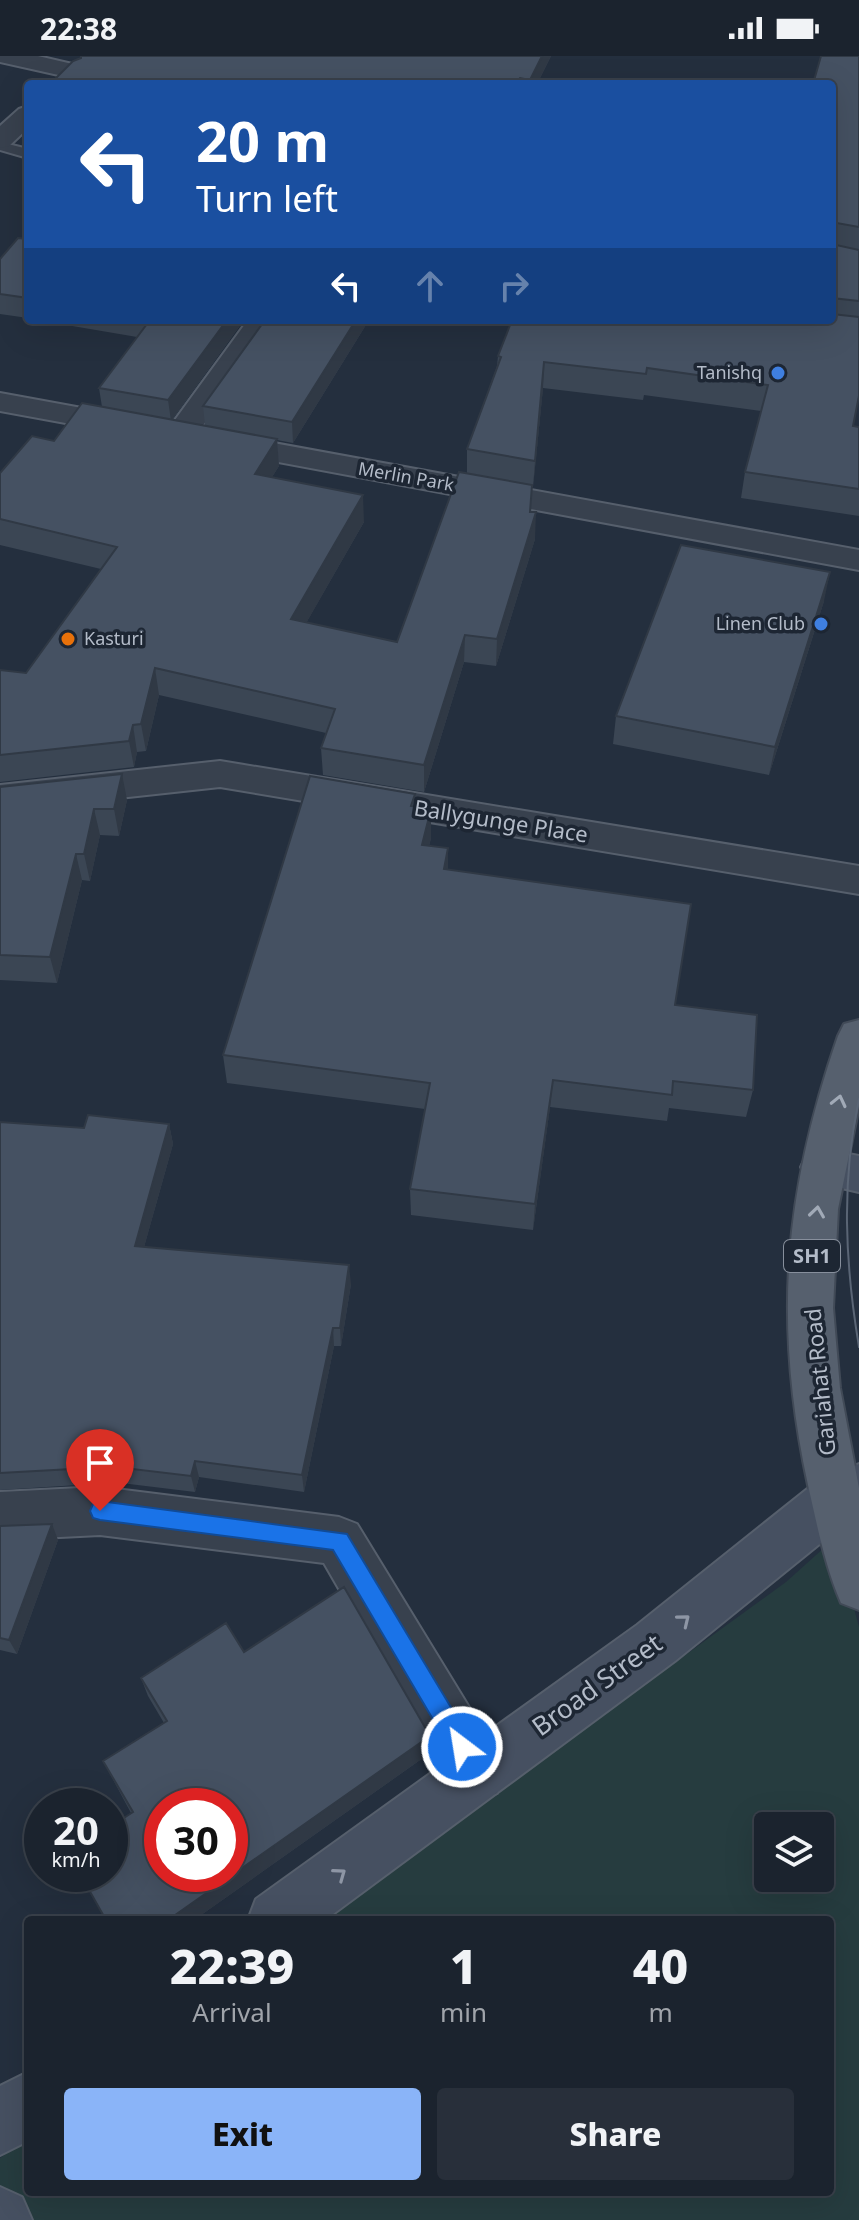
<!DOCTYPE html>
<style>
body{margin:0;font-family:"Noto Sans",sans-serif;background:#282f3a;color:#f1f3f6;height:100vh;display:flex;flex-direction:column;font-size:30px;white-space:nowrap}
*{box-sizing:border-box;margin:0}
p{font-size:26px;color:#a0a4aa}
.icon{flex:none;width:44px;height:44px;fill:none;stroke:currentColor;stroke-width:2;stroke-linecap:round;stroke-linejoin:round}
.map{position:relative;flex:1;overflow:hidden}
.details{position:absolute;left:24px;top:1860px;width:810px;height:280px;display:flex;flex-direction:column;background:#1b232e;border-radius:8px;box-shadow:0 8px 32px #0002,0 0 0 2px #39404a}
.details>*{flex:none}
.guide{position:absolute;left:24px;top:24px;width:812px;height:244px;border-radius:8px;box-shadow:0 8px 32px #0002,0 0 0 2px #39404a;background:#1a4fa0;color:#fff;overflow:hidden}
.buttons{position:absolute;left:754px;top:1756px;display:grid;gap:16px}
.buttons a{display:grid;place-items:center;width:80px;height:80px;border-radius:8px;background:#1b232e;box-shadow:0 8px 32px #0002,0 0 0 2px #39404a;font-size:40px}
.speed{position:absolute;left:24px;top:1732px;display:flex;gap:16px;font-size:40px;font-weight:700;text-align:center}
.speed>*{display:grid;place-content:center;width:104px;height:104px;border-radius:50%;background:#1b232e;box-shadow:0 8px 32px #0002,0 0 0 2px #39404a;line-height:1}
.speed small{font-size:20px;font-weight:400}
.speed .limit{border:12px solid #d22;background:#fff;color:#111}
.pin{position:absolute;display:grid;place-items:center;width:68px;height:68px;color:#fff;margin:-82px -34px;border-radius:50% 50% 50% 0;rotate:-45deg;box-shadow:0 0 8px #0007}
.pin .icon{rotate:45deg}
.me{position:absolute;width:88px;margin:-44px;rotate:329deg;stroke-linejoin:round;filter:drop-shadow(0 0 6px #0008)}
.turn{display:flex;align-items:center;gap:28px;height:168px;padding:0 40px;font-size:36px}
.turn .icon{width:104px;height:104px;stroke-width:2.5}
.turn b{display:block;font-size:56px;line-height:68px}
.lanes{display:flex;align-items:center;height:76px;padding:0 40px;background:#0003;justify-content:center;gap:40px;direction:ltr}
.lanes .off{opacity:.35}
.eta{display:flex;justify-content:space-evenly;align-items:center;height:136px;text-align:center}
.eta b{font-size:48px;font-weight:800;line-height:56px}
.cta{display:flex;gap:16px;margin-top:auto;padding:16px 40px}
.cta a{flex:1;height:92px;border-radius:8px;background:#8ab4f8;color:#111;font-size:32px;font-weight:800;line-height:92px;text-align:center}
.cta a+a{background:#282f3a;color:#f1f3f6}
.status{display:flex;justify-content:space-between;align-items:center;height:56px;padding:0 40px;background:#1b232e;direction:ltr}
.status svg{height:22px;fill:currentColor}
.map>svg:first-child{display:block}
.green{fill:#263c3f;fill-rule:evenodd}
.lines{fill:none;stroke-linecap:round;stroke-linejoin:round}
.lane-casing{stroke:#565f6c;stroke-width:4}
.street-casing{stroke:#565f6c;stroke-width:4}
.secondary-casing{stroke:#565f6c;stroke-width:4}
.primary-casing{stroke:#414a57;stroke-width:4}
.lane{fill:#38414e;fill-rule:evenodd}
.street{fill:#38414e;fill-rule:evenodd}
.secondary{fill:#465061;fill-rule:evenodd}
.primary{fill:#56606e;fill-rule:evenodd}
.tram{stroke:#5a6575;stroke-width:2}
.wall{fill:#3b4654}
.shaded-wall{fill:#303945}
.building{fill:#455162;stroke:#303945;stroke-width:2;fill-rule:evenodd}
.oneway{stroke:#a1aab7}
.oneway2{stroke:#8e96a5}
.route{fill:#1a73e8;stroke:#114b97;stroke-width:2}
.shop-dot{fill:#3f7fe0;stroke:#1d2633;stroke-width:3}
.food-dot{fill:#e8710a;stroke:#1d2633;stroke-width:3}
.labels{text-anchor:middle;stroke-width:7;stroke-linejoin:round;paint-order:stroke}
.far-poi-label{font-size:18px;fill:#b4bcc9;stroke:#1d2633;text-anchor:end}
.far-street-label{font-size:18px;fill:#b4bcc9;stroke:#1d2633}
.shield{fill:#1d2633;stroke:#878f9c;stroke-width:2}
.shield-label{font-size:20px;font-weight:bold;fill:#b4bcc9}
.street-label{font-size:22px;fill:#b4bcc9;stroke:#1d2633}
.near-street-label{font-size:26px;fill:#b4bcc9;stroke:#1d2633}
</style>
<div class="status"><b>22:38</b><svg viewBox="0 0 49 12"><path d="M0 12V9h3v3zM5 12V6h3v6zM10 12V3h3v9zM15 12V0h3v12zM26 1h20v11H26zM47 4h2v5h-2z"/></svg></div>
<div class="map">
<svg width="859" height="2164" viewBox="0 0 859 2164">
<rect width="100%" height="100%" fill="#242f3e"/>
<path class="green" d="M 835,1482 L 859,1571 L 859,2164 L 0,2164 L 0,2102 L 28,2081 L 28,2136 L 830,2136 L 830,1864 L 320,1864 L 786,1526 ZM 768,1770 L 820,1770 L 820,1822 L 768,1822 Z"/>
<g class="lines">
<g class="lane-casing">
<path id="lane" d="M 0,86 L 28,93 L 28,102 L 0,94 Z"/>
</g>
<g class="street-casing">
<path id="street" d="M 0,0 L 38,0 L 81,10 L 84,15 L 81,20 L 72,22 L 0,6 Z
M 28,50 L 28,72 L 9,90 L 0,92 L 0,70 L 19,53 Z
M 248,264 L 278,264 L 191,386 L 180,388 L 169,386 L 164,379 Z
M 0,337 L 131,361 L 142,363 L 147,370 L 142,377 L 131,379 L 0,355 Z
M 219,377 L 859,494 L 859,514 L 208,393 L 203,386 L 208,379 Z
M 220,705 L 859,810 L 859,838 L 220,731 L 0,755 L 0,729 Z
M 100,1431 L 339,1461 L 357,1468 L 497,1697 L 505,1717 L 497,1737 L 477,1745 L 457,1737 L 324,1507 L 100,1479 L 0,1484 L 0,1436 Z"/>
</g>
<g class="secondary-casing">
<path id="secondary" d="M 823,1093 L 859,1100 L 859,1136 L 807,1124 L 801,1111 L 807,1098 Z
M 859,1408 L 859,1456 L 675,1605 L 325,1864 L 248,1864 L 256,1843 L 637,1569 L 816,1426 Z
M 28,2016 L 28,2085 L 0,2099 L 0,2030 Z
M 0,2131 L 22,2141 L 32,2164 L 0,2164 Z"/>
</g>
<g class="primary-casing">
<path id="primary" d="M 859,964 L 859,1050 L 838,1153 L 833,1252 L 840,1332 L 859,1432 L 859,1554 L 841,1547 C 825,1510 817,1469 808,1429 C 773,1267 784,1136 838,980 L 844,968 Z"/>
</g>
<use href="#lane" class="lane"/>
<use href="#street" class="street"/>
<use href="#secondary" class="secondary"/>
<use href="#primary" class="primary"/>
<path class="tram" d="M 859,1043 C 841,1126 845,1207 859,1291"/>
</g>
<path class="wall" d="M 551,0 L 537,28 L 50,28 L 81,2 Z
M 859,0 L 859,340 L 853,370 L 859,371 L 859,460 L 741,442 L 745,416 L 761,355 L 644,339 L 643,344 L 543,332 L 533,431 L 532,431 L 531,456 L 535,483 L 496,610 L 464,606 L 424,736 L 323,719 L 321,692 L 326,677 L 159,639 L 146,695 L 137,696 L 134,711 L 0,726 L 0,614 L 26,617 L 101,513 L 0,489 L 0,417 L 54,385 L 102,351 L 99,332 L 137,281 L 37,264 L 244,264 L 172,364 L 205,370 L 203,350 L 369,264 L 293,387 L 277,384 L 279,410 L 272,421 L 364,466 L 306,567 L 397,586 L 467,417 L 467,393 L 497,310 L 498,300 L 832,264 L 832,28 Z
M 28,182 L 28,262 L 0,258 L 0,203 Z
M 824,545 L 769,719 L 613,688 L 616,660 Z
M 0,731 L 127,744 L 119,780 L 100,779 L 90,825 L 82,824 L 57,927 L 0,924 Z
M 415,738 L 415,751 L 431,782 L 429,790 L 448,814 L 675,949 L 753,1034 L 746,1061 L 669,1052 L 667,1065 L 550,1051 L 533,1174 L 411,1159 L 410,1133 L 425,1053 L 227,1027 L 223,999 Z
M 0,1066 L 84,1072 L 169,1068 L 173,1088 L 144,1191 L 351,1228 L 341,1290 L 334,1290 L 304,1436 L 199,1421 L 195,1436 L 80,1422 L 78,1429 L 0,1434 Z
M 0,1470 L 58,1484 L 17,1598 L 0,1594 Z
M 244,1596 L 430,1697 L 194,1864 L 106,1864 L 131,1757 L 103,1705 L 164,1667 L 148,1640 L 141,1622 Z"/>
<path class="shaded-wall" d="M 542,0 L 551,0 L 537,28 L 529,28 L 530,24 Z
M 227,264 L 244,264 L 171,365 L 168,344 Z
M 356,264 L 369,264 L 293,387 L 292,366 Z
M 544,306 L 543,332 L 533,431 L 535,405 Z
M 277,383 L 279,410 L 257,445 L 255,418 Z
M 363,439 L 364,466 L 293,590 L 291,563 Z
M 536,456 L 535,483 L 496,610 L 497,583 Z
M 830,516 L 824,545 L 769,719 L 775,691 Z
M 465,579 L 464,606 L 424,736 L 424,709 Z
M 155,612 L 159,639 L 146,695 L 141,668 Z
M 133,669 L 137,696 L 134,711 L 129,685 Z
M 122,718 L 127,744 L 119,780 L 114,753 Z
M 94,753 L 100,779 L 90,825 L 84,798 Z
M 431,753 L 431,782 L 422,818 L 422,789 Z
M 448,792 L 448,821 L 444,813 Z
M 76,798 L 82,824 L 57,927 L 50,901 Z
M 553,1024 L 550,1051 L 533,1174 L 535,1148 Z
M 169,1068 L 173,1088 L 139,1209 L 135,1190 Z
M 349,1209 L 351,1228 L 341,1290 L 340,1272 Z
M 333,1272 L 334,1290 L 304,1436 L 302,1419 Z
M 195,1405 L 199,1421 L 195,1436 L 191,1420 Z
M 74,1406 L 80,1422 L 78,1429 L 72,1413 Z
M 52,1468 L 58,1484 L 17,1598 L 9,1584 Z
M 430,1680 L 430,1697 L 194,1864 L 168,1864 Z"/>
<path class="building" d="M 81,0 L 542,0 L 530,24 L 520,22 L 516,28 L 50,28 L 73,5 L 81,2 Z
M 821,0 L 859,0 L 859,171 L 837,167 L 834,170 L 836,189 L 859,194 L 859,245 L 832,242 L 832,28 L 813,28 Z
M 18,182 L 27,183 L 28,182 L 28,242 L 0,238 L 0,203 Z
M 832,258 L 859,261 L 859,340 L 853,370 L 859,371 L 859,433 L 745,416 L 768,329 L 647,312 L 646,318 L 544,306 L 535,405 L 467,393 L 501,301 L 498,300 L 512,264 L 832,264 Z
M 150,264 L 227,264 L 168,344 L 99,332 Z
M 265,264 L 356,264 L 292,366 L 203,350 Z
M 82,347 L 277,383 L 255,418 L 363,439 L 291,563 L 397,586 L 459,416 L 532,429 L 530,456 L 536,456 L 497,583 L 465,579 L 424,709 L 321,692 L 335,653 L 155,612 L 141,668 L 133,669 L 129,685 L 0,699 L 0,614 L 26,617 L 117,491 L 0,463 L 0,417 L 32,380 L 54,385 Z
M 681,489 L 830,516 L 775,691 L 616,660 Z
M 122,718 L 114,753 L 94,753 L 84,798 L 76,798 L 50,901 L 0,899 L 0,731 Z
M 310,720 L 415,738 L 411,750 L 431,753 L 422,789 L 448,792 L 444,813 L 691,848 L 675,949 L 757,959 L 753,1034 L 673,1025 L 672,1039 L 553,1024 L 535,1148 L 410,1133 L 430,1027 L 223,999 Z
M 88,1059 L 169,1068 L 135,1190 L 349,1209 L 340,1272 L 333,1272 L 302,1419 L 195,1405 L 191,1420 L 74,1406 L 72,1413 L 0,1417 L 0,1066 L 84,1072 Z
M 52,1468 L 9,1584 L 0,1582 L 0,1470 Z
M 344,1531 L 430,1680 L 168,1864 L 106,1864 L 80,1818 L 110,1818 L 110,1771 L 133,1756 L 103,1705 L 167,1665 L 141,1622 L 226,1567 L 244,1596 ZM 162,1750 L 230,1750 L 230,1818 L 162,1818 Z"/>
<defs><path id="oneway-chevron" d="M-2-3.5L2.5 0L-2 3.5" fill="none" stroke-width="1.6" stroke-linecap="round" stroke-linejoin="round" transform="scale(2)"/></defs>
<g class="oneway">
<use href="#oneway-chevron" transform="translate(839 1045) rotate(-77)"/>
<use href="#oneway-chevron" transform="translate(817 1156) rotate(-82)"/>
</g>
<g class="oneway2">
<use href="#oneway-chevron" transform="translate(684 1564) rotate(-39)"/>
<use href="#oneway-chevron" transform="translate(340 1818) rotate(-36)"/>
</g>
<path class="route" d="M 100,1445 L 347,1478 L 470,1683 L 473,1691 L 470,1699 L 462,1703 L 454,1699 L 333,1494 L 100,1464 L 93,1462 L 90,1455 L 93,1448 Z"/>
<g class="shop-dot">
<circle cx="778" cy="317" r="8"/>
<circle cx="821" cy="568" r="8"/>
</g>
<circle class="food-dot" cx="68" cy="583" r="8"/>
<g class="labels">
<g class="far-poi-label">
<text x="762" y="323">Tanishq</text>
<text x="805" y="574">Linen Club</text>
<text x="84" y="589" text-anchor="start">Kasturi</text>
</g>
<g class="far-street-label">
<text transform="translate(406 421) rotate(10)" y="6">Merlin Park</text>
</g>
<rect class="shield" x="784" y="1184" width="56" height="32" rx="6"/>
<g class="shield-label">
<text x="812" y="1207">SH1</text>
</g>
<g class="street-label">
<text transform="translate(501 765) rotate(9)" y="8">Ballygunge Place</text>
<text transform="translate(820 1326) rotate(-96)" y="8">Gariahat Road</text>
</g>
<g class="near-street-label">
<text transform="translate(597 1629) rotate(-36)" y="9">Broad Street</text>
</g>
</g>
</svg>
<div class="buttons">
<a><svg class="icon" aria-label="layers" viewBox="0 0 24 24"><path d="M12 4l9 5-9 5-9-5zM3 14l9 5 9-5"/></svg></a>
</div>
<div class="speed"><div>20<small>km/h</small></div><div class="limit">30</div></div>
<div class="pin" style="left:100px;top:1455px;background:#d93025"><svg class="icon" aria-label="arrive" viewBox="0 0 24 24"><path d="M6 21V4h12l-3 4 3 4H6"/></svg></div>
<svg class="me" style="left:462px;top:1691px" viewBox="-20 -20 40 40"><circle r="17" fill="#1a73e8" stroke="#fff" stroke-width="3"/><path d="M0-11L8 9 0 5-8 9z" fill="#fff"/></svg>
<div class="guide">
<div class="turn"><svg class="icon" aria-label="left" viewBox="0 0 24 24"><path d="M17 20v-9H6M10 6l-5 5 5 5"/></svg><div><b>20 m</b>Turn left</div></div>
<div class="lanes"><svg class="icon" aria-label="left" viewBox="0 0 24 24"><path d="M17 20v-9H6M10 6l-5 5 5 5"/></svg><svg class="icon off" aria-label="ahead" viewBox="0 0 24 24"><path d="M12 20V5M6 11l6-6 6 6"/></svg><svg class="icon off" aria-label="right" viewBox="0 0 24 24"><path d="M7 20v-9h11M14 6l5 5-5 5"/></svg></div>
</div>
<section class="details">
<div class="eta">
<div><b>22:39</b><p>Arrival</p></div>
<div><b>1</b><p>min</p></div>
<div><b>40</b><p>m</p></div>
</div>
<div class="cta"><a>Exit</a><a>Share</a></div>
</section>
</div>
